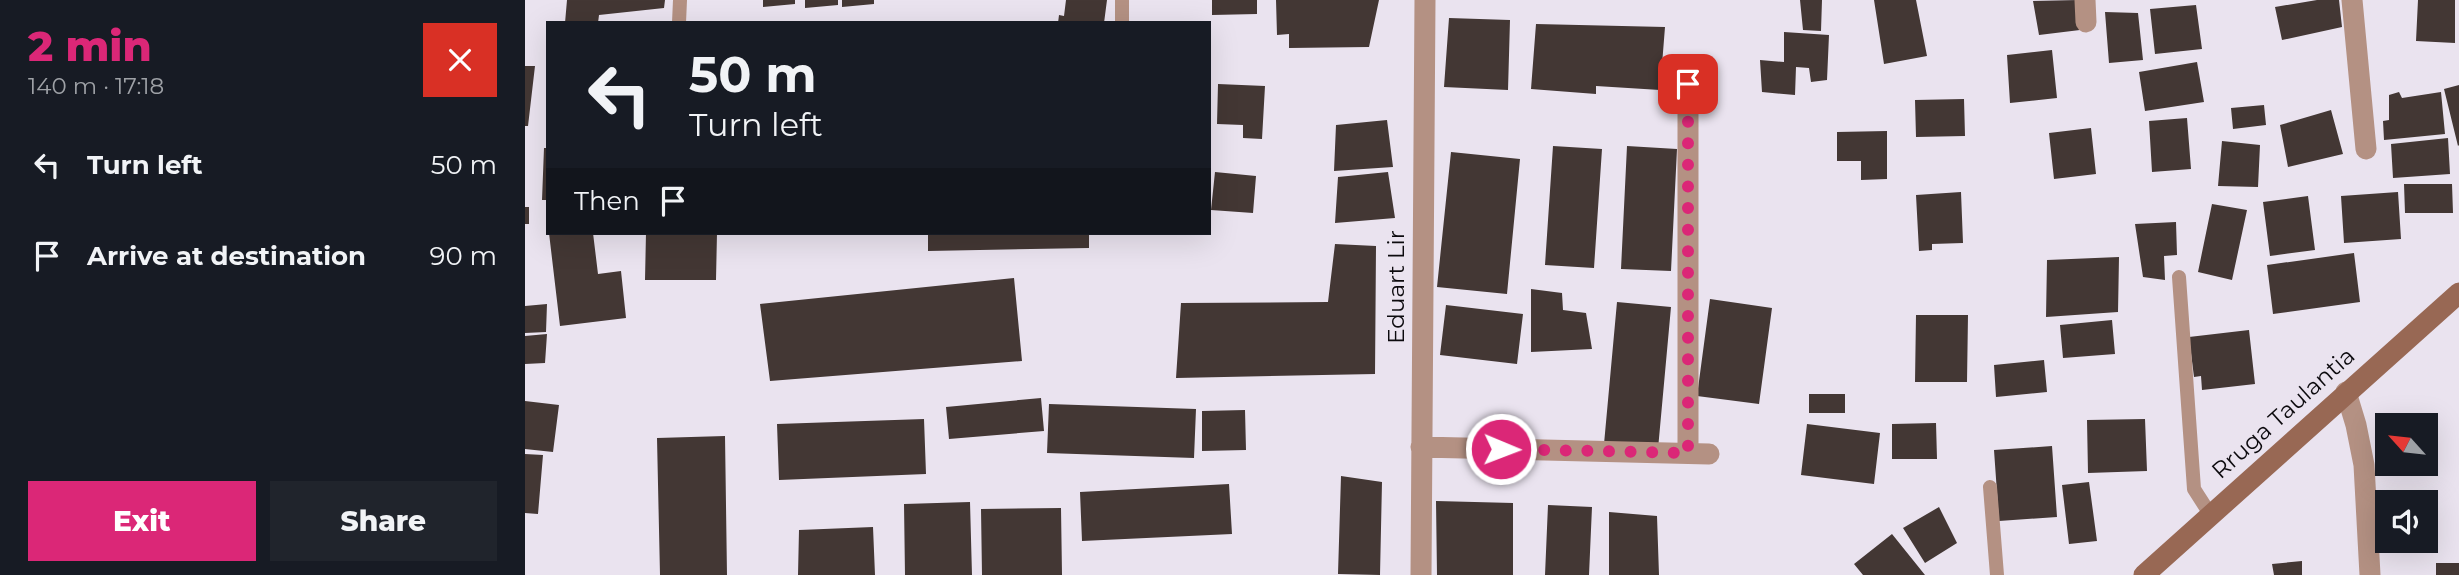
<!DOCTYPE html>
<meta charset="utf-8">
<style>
body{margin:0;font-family:Montserrat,sans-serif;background:#20242c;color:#f1f3f6;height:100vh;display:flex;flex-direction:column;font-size:26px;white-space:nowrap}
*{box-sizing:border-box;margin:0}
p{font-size:23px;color:#9ea1a6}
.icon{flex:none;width:38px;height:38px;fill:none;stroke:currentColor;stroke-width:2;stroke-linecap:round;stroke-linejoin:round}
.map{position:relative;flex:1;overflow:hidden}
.details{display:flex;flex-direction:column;background:#171b24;width:525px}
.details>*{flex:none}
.top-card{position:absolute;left:21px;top:21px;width:665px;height:214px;border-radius:0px;box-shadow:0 7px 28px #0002;background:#171b24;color:#f1f3f6;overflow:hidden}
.needle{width:46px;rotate:297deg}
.fabs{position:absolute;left:1850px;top:413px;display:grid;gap:14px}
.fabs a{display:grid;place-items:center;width:63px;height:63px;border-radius:0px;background:#171b24;box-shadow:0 7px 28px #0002;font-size:35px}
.pin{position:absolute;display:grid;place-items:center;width:60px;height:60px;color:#fff;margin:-30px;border-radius:14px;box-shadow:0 4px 10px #0006}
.me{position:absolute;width:77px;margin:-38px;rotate:91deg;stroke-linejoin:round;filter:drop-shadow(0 0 5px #0008)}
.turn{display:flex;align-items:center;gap:24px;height:147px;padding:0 28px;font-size:32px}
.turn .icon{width:91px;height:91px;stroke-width:2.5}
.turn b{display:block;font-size:49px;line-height:60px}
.then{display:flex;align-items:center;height:66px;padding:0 28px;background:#0003;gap:14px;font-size:26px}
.round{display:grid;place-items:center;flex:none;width:74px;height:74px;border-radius:0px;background:#20242c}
.head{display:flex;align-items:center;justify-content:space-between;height:119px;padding:0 28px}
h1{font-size:42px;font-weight:800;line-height:52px;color:#db2777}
.primary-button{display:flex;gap:14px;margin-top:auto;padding:14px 28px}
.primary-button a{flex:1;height:80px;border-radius:0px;background:#db2777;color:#fff;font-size:28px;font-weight:800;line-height:80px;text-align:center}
.primary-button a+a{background:#20242c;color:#f1f3f6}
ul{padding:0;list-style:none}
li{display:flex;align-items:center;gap:21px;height:91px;padding:0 28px}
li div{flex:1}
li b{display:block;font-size:26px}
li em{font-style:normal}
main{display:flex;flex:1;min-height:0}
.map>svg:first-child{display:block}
.building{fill:#433734}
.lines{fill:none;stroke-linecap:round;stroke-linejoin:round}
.lane{stroke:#b49183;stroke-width:14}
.street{stroke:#b49183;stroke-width:21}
.secondary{stroke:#986854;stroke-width:21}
.route{stroke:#db2777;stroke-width:12;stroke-dasharray:0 21.6}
.labels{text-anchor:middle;stroke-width:7;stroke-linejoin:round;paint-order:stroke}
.street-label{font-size:23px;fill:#0c0a0e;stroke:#eae3ef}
</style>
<main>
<section class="details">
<div class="head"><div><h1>2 min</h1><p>140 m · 17:18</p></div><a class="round" style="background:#d93025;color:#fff"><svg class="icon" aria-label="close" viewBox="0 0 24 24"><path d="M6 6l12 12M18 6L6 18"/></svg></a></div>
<ul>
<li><svg class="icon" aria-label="left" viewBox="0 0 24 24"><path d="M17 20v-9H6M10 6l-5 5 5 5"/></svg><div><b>Turn left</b></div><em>50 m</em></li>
<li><svg class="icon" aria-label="arrive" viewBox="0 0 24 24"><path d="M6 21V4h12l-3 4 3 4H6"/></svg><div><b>Arrive at destination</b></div><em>90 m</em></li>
</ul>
<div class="primary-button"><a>Exit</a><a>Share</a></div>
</section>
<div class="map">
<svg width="1934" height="575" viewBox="0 0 1934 575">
<rect width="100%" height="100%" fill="#eae3ef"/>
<path class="building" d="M 42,0 L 140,0 L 139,8 L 74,15 L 73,23 L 40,23 Z
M 238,0 L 270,0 L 270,4 L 238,7 Z
M 280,0 L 313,0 L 313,5 L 280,8 Z
M 317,0 L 349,0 L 349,4 L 317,7 Z
M 541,0 L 582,0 L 579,23 L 533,23 L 534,15 L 539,16 Z
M 687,0 L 732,0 L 732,14 L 687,15 Z
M 751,0 L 854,0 L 844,47 L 764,48 L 764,34 L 752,35 Z
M 1275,0 L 1297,0 L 1296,31 L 1278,30 Z
M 1349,0 L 1391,0 L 1402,56 L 1359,64 Z
M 1553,0 L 1555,30 L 1514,35 L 1508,1 Z
M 1792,0 L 1814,0 L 1817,27 L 1757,40 L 1750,7 Z
M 1893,0 L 1930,0 L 1930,43 L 1891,41 Z
M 1671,5 L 1677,49 L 1630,54 L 1625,9 Z
M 1580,12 L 1613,13 L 1618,60 L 1584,63 Z
M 924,18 L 985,20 L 983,90 L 919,87 Z
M 1011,24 L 1140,27 L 1135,90 L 1071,86 L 1071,94 L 1006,89 Z
M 1259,32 L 1304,35 L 1302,80 L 1286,82 L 1284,68 L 1271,67 L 1270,95 L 1237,92 L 1235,60 L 1259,62 Z
M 1527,50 L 1532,98 L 1485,103 L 1482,55 Z
M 1672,62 L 1679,102 L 1620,111 L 1614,72 Z
M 0,66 L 10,66 L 3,126 L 0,126 Z
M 693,84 L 740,86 L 737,139 L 718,138 L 718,125 L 692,124 Z
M 1934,85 L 1934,145 L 1933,146 L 1919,89 Z
M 1874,92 L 1877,98 L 1916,92 L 1920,134 L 1859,140 L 1858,121 L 1864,120 L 1864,95 Z
M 1439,99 L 1440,136 L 1391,137 L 1390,100 Z
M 1739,105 L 1741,125 L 1708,129 L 1706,108 Z
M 1806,110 L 1818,154 L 1763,167 L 1755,125 Z
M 1662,118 L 1666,169 L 1627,172 L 1624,121 Z
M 862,120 L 868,167 L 809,171 L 811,125 Z
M 1566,128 L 1571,174 L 1529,179 L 1524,133 Z
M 1362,131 L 1362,179 L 1336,180 L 1336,161 L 1312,161 L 1312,132 Z
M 1923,138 L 1925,174 L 1868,178 L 1866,144 Z
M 1697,141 L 1735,145 L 1733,187 L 1693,186 Z
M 1028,146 L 1077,149 L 1069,268 L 1020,265 Z
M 1102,146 L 1152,149 L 1146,271 L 1096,269 Z
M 19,148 L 23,148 L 23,200 L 17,200 Z
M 926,152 L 995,159 L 982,294 L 912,287 Z
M 690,172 L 731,176 L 728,213 L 686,210 Z
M 863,172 L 870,218 L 810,223 L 813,177 Z
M 1879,184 L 1927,184 L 1928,213 L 1880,213 Z
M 1436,192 L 1438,243 L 1407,244 L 1407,250 L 1394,251 L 1391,195 Z
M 1873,192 L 1876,239 L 1819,243 L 1816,196 Z
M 1783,196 L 1790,250 L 1745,256 L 1738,202 Z
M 1687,204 L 1722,210 L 1707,280 L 1673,272 Z
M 0,207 L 4,207 L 4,224 L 0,224 Z
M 1651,222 L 1652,255 L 1639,256 L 1640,280 L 1618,277 L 1610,224 Z
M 24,233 L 68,233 L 73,274 L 96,271 L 101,318 L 35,326 Z
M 121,233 L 192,233 L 191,280 L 120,280 Z
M 403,233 L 564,233 L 564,248 L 403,251 Z
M 810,244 L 851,246 L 850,374 L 651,378 L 656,303 L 803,302 Z
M 1829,253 L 1835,302 L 1748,314 L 1742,265 Z
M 1594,257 L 1593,312 L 1521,317 L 1522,260 Z
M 489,278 L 497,361 L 245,381 L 235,304 Z
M 1006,289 L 1037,293 L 1038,310 L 1061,313 L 1067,349 L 1006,352 Z
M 1185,299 L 1247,308 L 1234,404 L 1172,396 Z
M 1092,302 L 1146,307 L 1133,449 L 1079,444 Z
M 22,304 L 21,332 L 0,333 L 0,306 Z
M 921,305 L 998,314 L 992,364 L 915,355 Z
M 1391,315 L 1443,315 L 1442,382 L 1390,382 Z
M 1587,320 L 1590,354 L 1538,358 L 1535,325 Z
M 1724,330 L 1730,384 L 1677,390 L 1676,376 L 1669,377 L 1664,337 Z
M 22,334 L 20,363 L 0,364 L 0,336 Z
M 1519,360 L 1522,392 L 1471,397 L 1469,365 Z
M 1284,394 L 1320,394 L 1320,413 L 1284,413 Z
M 516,398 L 519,431 L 424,439 L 421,407 Z
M 0,401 L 34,405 L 28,452 L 0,449 Z
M 524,404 L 671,409 L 669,458 L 522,453 Z
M 720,410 L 721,450 L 677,451 L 677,411 Z
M 399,419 L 401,474 L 254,480 L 252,424 Z
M 1620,419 L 1622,471 L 1563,473 L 1562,420 Z
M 1411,423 L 1412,459 L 1367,459 L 1367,424 Z
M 1282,424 L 1355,433 L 1349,484 L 1276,475 Z
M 200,436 L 202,575 L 135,575 L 132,438 Z
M 1527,446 L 1532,517 L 1474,521 L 1469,450 Z
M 0,454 L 18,455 L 13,514 L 0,513 Z
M 816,476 L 857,482 L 855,575 L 813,574 Z
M 1564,482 L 1572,541 L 1544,544 L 1537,485 Z
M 704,484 L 707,534 L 557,541 L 555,492 Z
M 911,501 L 988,503 L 988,575 L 912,575 Z
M 445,502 L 447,575 L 380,575 L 379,504 Z
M 1023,505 L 1067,507 L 1064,575 L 1020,575 Z
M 1414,507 L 1432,543 L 1400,563 L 1378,528 Z
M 536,508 L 537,575 L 457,575 L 456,509 Z
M 1084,512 L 1132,516 L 1134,575 L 1084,575 Z
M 348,527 L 350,575 L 273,575 L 274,530 Z
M 1367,534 L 1400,575 L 1338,575 L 1329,564 Z
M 1777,561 L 1777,575 L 1749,575 L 1747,564 Z
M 1911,563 L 1934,563 L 1934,575 L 1911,575 Z"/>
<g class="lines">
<path class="lane" d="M 154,23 L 155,0
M 597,23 L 597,0
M 1654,277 L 1669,489 L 1685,514
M 1465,487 L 1472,575"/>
<path class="street" d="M 1560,0 L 1561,22
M 1827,0 L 1841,149
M 1821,392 L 1831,425 L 1839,465 L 1845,575
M 896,447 L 1184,454
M 1163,453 L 1163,84
M 896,575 L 900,0"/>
<path class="secondary" d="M 1619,575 L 1934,293"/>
</g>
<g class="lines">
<path class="route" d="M 976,449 L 1163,453 L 1163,84"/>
</g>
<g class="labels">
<g class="street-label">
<text transform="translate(871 287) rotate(-90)" y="8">Eduart Lir</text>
<text transform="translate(1758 413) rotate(-42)" y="8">Rruga Taulantia</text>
</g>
</g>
</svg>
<div class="fabs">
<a><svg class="needle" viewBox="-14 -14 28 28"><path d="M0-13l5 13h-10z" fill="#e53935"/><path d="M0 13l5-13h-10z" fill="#9ea1a6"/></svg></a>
<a><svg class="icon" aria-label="sound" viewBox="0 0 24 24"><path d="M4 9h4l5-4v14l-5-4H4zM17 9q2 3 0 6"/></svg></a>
</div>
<div class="pin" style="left:1163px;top:84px;background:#d93025"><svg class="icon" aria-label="arrive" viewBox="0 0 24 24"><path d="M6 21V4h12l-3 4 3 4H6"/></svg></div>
<svg class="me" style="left:976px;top:449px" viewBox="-20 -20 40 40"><circle r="17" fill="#db2777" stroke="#fff" stroke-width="3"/><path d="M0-11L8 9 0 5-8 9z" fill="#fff"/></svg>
<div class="top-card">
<div class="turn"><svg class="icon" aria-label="left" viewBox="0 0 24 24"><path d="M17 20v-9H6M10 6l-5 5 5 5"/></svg><div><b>50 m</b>Turn left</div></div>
<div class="then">Then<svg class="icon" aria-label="arrive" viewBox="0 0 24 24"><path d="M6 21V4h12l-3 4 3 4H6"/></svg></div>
</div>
</div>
</main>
